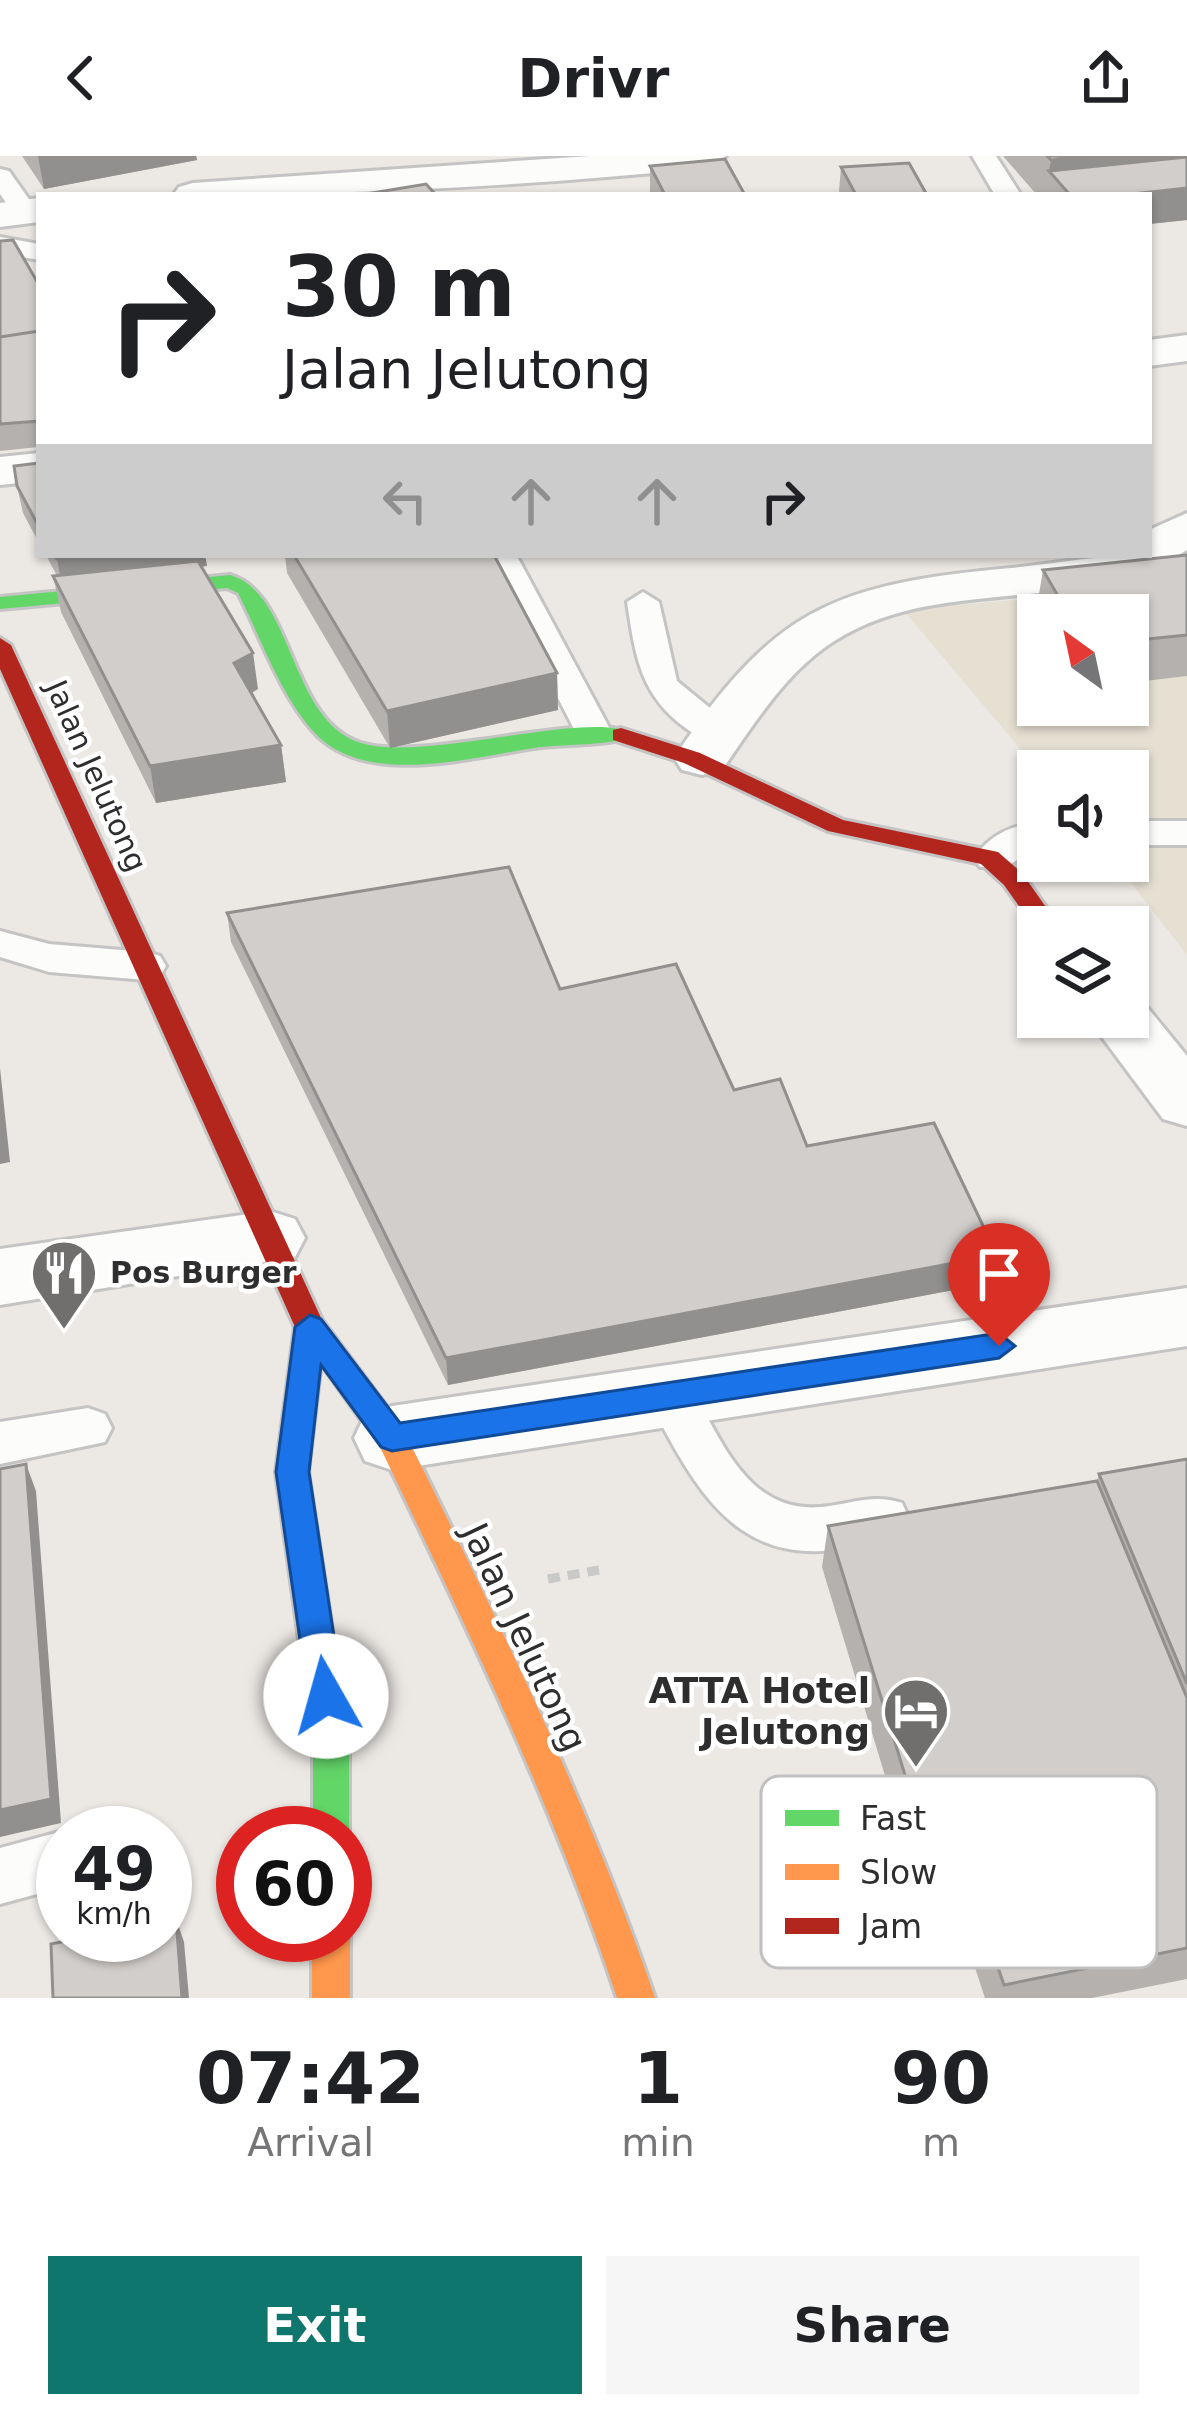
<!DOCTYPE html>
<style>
body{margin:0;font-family:"DejaVu Sans",sans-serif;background:#f6f6f6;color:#202124;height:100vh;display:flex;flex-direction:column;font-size:45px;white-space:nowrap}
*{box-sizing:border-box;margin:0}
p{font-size:39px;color:#757577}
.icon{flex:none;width:66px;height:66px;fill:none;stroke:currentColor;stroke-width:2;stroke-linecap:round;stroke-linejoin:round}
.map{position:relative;height:1842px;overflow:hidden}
.drawer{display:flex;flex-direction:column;background:#fff;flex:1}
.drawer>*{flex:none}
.top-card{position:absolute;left:36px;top:36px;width:1116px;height:366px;border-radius:0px;box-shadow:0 3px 9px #0004;background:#fff;color:#202124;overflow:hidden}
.needle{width:78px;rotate:327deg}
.buttons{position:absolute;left:1017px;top:438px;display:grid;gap:24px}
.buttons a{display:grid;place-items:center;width:132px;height:132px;border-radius:0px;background:#fff;box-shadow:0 3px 9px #0004;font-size:60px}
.speed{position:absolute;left:36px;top:1650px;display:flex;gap:24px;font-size:60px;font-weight:700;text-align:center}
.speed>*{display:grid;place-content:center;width:156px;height:156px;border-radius:50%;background:#fff;box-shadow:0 3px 9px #0004;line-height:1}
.speed small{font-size:30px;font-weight:400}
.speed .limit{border:18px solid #d22;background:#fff;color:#111}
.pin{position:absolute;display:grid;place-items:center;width:102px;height:102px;color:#fff;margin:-123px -51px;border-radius:50% 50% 50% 0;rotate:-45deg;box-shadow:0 0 12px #0007}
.pin .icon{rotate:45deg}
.me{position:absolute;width:132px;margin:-66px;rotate:353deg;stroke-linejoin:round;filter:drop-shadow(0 0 9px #0008)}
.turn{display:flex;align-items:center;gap:42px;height:252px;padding:0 48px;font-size:54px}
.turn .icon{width:156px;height:156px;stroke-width:2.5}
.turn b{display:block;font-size:84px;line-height:102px}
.lanes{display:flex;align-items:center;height:114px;padding:0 48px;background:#0003;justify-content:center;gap:60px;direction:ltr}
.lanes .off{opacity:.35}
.eta{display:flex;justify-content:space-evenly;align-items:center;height:204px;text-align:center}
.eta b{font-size:72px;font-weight:700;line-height:84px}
.cta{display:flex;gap:24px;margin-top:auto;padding:24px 48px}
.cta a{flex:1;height:138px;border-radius:0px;background:#0f766e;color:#fff;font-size:48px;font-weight:700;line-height:138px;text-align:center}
.cta a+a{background:#f6f6f6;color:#202124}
header{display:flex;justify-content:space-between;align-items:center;height:156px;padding:0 48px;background:#fff;font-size:54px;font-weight:700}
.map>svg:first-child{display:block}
.education{fill:#e6e0d3;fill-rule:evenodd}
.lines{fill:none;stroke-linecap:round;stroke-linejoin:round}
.lane-casing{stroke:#c5c4c5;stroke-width:6}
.street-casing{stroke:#c5c4c5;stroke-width:6}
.fast-casing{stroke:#c5c4c5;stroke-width:6}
.slow-casing{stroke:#c5c4c5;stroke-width:6}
.jam-casing{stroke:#c5c4c5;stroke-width:6}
.path{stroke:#c9c9c8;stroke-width:9;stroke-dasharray:12 8;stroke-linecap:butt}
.lane{fill:#fcfcfb;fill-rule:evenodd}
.street{fill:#fcfcfb;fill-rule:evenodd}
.fast{fill:#63d668;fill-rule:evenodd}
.slow{fill:#ff974d;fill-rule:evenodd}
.jam{fill:#b3261e;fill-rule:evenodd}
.wall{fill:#b4b1af}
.shaded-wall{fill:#92908e}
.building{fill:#d1cecb;stroke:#92908e;stroke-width:3}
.route{fill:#1a73e8;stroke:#114b97;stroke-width:3}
.labels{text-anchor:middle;stroke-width:9;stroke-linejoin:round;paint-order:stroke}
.street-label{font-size:30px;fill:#2e2e2e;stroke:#fff}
.poi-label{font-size:30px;font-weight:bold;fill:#2e2e2e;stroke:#fff;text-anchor:start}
.near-street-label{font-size:36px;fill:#2e2e2e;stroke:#fff}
.near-poi-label{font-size:36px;font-weight:bold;fill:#2e2e2e;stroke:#fff;text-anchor:end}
.key{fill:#fff;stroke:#c0c0c0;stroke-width:3}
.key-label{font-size:33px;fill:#2e2e2e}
</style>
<header><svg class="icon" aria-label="back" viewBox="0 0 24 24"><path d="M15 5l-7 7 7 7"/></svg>Drivr<svg class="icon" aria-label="share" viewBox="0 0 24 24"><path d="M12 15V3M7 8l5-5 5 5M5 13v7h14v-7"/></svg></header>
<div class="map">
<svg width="1187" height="1842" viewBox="0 0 1187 1842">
<rect width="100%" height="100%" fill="#ece8e4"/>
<path class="education" d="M 1187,428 L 1187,799 L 1114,705 L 1128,705 L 1128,615 L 1039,615 L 903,454 ZM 1038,459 L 1128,459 L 1128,549 L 1038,549 Z"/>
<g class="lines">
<g class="lane-casing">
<path id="lane" d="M 972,0 L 996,0 L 1021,39 L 995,39 Z
M 0,13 L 9,15 L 38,56 L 34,61 L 16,61 L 0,38 Z
M 0,81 L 39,88 L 39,104 L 0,97 Z
M 490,399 L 516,399 L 519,404 L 611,575 L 606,583 L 580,583 L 575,575 L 487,404 Z
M 643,436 L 659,446 L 677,525 L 732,570 L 737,578 L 732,586 C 713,590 702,583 687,573 C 640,540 635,499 627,446 Z
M 1128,665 L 1187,665 L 1187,689 L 1128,689 Z
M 1038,667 L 1038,691 L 1006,711 L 980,711 L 974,702 C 990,679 1011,669 1038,667 Z
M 0,775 L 49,788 L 146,796 L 160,800 L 166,810 L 160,820 L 146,824 L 49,816 L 0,801 Z
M 671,1220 L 688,1226 C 722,1284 748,1363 829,1350 C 855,1346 877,1338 902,1347 L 909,1362 L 902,1377 C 755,1430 708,1362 647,1240 L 654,1226 Z
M 88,1252 L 105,1258 L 112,1272 L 105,1286 L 0,1308 L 0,1266 Z
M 63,1675 L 67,1677 L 63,1731 L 0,1748 L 0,1692 Z"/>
</g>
<g class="street-casing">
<path id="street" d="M 590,0 L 726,0 L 707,12 C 525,30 357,39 173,39 L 179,31 L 193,27 Z
M 39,42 L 39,66 L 0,71 L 0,47 Z
M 1187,179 L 1187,205 L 1149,210 L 1149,184 Z
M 39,297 L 39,325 L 0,329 L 0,301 Z
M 1187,357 L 1187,394 C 1080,462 942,418 836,484 C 787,514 754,568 722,614 L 702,619 L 682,614 L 674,602 C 774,452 835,428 1011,412 C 1058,407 1102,399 1149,399 L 1149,374 Z
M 1128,841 L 1142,845 L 1187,900 L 1187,970 L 1163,963 L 1087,861 L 1128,861 Z
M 270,1055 L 295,1063 L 305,1082 L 295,1101 L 0,1149 L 0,1093 Z
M 1187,1132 L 1187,1190 L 392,1314 L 365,1305 L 354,1282 L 365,1259 L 392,1250 Z"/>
</g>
<g class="fast-casing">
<path id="fast" d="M 230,419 C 294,437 289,565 361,587 C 423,607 601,551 632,579 C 620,590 556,588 534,592 C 469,602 363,632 313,575 C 279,536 261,482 238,437 L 227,432 L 0,453 L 0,441 Z
M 310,1159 L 321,1162 L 325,1171 L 308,1316 L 349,1585 L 349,1677 L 345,1687 L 345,1677 L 313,1677 L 313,1585 L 276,1316 L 295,1171 L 299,1162 Z"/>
</g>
<g class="slow-casing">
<path id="slow" d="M 373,1243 L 384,1247 L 403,1273 C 495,1459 588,1645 655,1842 L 617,1842 C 554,1651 467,1472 380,1291 L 357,1256 L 362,1247 Z
M 345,1768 L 350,1779 L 350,1842 L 312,1842 L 312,1779 L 345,1779 Z"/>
</g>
<g class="jam-casing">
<path id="jam" d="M 0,482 L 11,489 L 322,1164 L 384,1247 L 389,1256 L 384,1265 L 373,1269 L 362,1265 L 295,1171 L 0,513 Z
M 621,572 L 700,597 L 843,664 L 998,696 L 1022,717 L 1060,771 L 1038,771 L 1038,777 L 1004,729 L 981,708 L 828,675 L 684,607 L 613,584 L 613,574 Z"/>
</g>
<path class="path" d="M 548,1423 L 599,1414"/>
<use href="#lane" class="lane"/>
<use href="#street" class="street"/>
<use href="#fast" class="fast"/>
<use href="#slow" class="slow"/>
<use href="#jam" class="jam"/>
</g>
<path class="wall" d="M 22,0 L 196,0 L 197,4 L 44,33 Z
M 1003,0 L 1187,0 L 1187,64 L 1149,68 L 1149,39 L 1037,39 Z
M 650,10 L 745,39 L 650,39 Z
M 841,11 L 927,39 L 841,39 L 839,35 Z
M 0,85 L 39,129 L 39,291 L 0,295 Z
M 39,307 L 39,387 L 23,357 L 17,330 Z
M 46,399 L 205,399 L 207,410 L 201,410 L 258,533 L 251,537 L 281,589 L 286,626 L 156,647 L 61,456 L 53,420 L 57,420 Z
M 285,399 L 494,399 L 557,517 L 558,554 L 390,592 L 287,417 Z
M 1187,399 L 1187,520 L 1128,527 L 1128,459 L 1038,460 L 1036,456 L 1043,414 Z
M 227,757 L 560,833 L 734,934 L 991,1127 L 448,1229 L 231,786 Z
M 1187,1303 L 1187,1823 L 1092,1842 L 985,1842 L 949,1733 L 921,1739 L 822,1411 L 828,1370 L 1097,1325 L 1099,1318 Z"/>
<path class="shaded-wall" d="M 38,0 L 196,0 L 197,4 L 44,33 Z
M 1047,0 L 1187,0 L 1187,32 L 1049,15 L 1051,4 Z
M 1187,32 L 1187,64 L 1149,68 L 1149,39 L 1123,39 Z
M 86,399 L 205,399 L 207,410 L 62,430 L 57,403 Z
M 253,497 L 258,533 L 239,544 L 234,507 Z
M 557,517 L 558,554 L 390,592 L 387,555 Z
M 281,589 L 286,626 L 156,647 L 150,610 Z
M 0,912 L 10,1006 L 0,1008 Z
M 997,1099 L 991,1127 L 448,1229 L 446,1202 Z
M 26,1308 L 36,1335 L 61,1667 L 0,1681 L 0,1654 Z
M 176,1762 L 184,1786 L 189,1842 L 182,1842 Z"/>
<path class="building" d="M 1047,0 L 1091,0 L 1051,4 Z
M 1187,1 L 1187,32 L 1123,39 L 1070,39 L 1049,15 Z
M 725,3 L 745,39 L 665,39 L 650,10 Z
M 909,7 L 927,39 L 856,39 L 841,11 Z
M 426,28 L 436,39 L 360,39 Z
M 13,84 L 39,129 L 39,175 L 0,181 L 0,85 Z
M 39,175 L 39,265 L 0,268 L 0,181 Z
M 39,307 L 39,371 L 17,330 L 14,310 Z
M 54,399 L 86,399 L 57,403 Z
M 294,399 L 494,399 L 557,517 L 387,555 Z
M 1187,399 L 1187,479 L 1128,485 L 1128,459 L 1069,459 L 1043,414 Z
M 198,405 L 253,497 L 234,507 L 281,589 L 150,610 L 53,420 Z
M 509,711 L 560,833 L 676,808 L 734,934 L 780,923 L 807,990 L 934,967 L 997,1099 L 446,1202 L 227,757 Z
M 1187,1303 L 1187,1528 L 1099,1318 Z
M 26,1308 L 51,1643 L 0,1654 L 0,1313 Z
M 1097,1325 L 1187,1542 L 1187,1792 L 1004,1829 L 959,1697 L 931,1703 L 828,1370 Z
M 176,1762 L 182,1842 L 53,1842 L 51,1788 L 95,1779 L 165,1779 L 165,1765 Z"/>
<path class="route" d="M 310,1159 L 321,1163 L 400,1267 L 999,1177 L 1015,1190 L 999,1202 L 392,1295 L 381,1291 L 321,1209 L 309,1316 L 343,1540 L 338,1551 L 326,1556 L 313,1551 L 308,1540 L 276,1316 L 295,1171 Z"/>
<defs>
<g id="restaurant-pin" transform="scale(3.45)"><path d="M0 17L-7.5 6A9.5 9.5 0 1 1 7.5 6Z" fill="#706f6e" stroke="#fff"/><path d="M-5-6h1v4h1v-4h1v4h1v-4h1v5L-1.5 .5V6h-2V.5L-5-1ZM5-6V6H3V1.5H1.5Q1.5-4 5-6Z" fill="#fff"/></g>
<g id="hotel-pin" transform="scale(3.45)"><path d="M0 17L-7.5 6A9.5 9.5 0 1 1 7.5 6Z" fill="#706f6e" stroke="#fff"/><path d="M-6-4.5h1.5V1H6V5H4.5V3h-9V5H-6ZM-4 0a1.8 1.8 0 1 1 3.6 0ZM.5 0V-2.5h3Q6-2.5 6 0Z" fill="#fff"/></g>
</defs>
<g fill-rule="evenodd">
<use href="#restaurant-pin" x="64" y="1117"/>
<use href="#hotel-pin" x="916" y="1555"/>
</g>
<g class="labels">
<g class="street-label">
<text transform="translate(96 620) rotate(66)" y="10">Jalan Jelutong</text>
</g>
<g class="poi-label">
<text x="110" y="1127">Pos Burger</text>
</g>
<g class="near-street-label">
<text transform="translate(525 1481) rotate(65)" y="13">Jalan Jelutong</text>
</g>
<g class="near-poi-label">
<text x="870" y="1547">ATTA Hotel<tspan x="870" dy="41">Jelutong</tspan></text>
</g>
</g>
<rect x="761" y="1620" width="396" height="192" rx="18" class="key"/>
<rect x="785" y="1654" width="54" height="16" fill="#63d668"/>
<rect x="785" y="1708" width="54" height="16" fill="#ff974d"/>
<rect x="785" y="1762" width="54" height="16" fill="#b3261e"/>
<g class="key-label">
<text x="860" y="1674">Fast</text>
<text x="860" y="1728">Slow</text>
<text x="860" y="1782">Jam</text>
</g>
</svg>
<div class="buttons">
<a><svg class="needle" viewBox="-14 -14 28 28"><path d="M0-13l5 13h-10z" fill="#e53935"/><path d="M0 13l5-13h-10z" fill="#757577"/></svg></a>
<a><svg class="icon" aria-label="sound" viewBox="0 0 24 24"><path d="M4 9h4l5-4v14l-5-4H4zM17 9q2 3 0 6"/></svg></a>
<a><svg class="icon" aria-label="layers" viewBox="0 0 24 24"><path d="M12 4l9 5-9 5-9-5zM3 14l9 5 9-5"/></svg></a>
</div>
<div class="speed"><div>49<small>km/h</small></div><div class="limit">60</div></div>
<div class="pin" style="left:999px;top:1190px;background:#d93025"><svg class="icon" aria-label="arrive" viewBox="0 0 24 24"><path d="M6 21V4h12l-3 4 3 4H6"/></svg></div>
<svg class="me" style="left:326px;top:1540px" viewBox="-20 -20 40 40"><circle r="19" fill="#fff"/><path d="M0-13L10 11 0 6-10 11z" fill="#1a73e8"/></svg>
<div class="top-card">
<div class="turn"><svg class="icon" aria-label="right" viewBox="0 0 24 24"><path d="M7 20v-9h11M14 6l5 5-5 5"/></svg><div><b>30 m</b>Jalan Jelutong</div></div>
<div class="lanes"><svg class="icon off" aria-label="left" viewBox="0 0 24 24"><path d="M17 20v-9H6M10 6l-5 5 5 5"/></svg><svg class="icon off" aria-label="ahead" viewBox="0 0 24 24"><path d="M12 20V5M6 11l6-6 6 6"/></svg><svg class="icon off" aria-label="ahead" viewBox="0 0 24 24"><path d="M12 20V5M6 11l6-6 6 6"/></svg><svg class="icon" aria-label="right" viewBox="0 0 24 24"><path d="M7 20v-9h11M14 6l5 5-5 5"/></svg></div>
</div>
</div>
<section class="drawer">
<div class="eta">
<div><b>07:42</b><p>Arrival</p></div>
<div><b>1</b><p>min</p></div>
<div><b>90</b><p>m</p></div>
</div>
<div class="cta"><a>Exit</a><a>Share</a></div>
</section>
